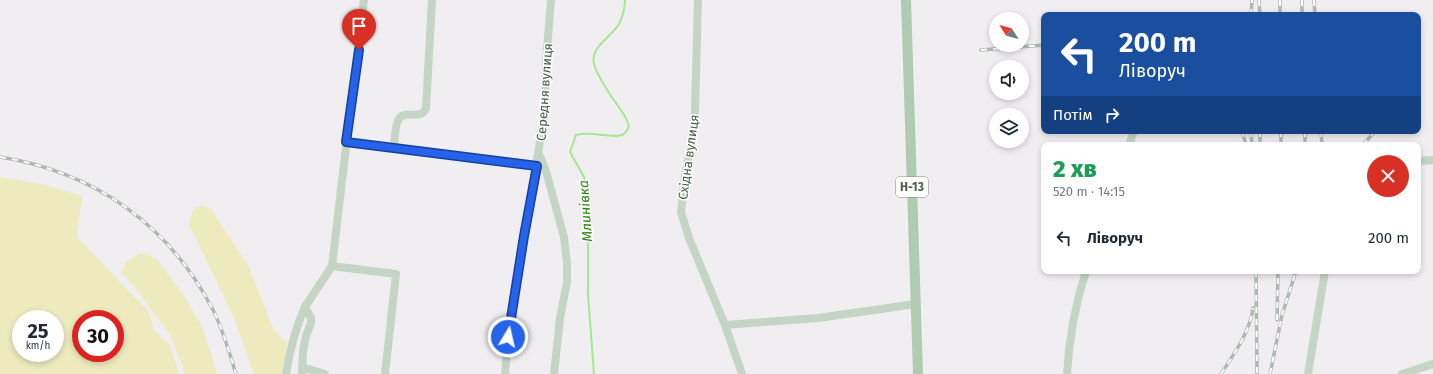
<!DOCTYPE html>
<html lang="uk">
<meta charset="utf-8">
<style>
body{margin:0;font-family:"Fira Sans",sans-serif;background:#f6f6f7;color:#1f2937;height:100vh;display:flex;flex-direction:column;font-size:15px;white-space:nowrap}
*{box-sizing:border-box;margin:0}
p{font-size:13px;color:#747a83}
.icon{flex:none;width:22px;height:22px;fill:none;stroke:currentColor;stroke-width:2;stroke-linecap:round;stroke-linejoin:round}
.map{position:relative;flex:1;overflow:hidden}
.panel{position:absolute;left:1041px;top:142px;width:380px;height:132px;display:flex;flex-direction:column;background:#fff;border-radius:8px;box-shadow:0 2px 6px #0003}
.panel>*{flex:none}
.hud{position:absolute;left:1041px;top:12px;width:380px;height:122px;border-radius:8px;box-shadow:0 2px 6px #0003;background:#1a4fa0;color:#fff;overflow:hidden}
.needle{width:26px;rotate:306deg}
.fabs{position:absolute;left:989px;top:12px;display:grid;gap:8px}
.fabs a{display:grid;place-items:center;width:40px;height:40px;border-radius:50%;background:#fff;box-shadow:0 2px 6px #0003;font-size:20px}
.speed{position:absolute;left:12px;top:310px;display:flex;gap:8px;font-size:20px;font-weight:700;text-align:center}
.speed>*{display:grid;place-content:center;width:52px;height:52px;border-radius:50%;background:#fff;box-shadow:0 2px 6px #0003;line-height:1}
.speed small{font-size:10px;font-weight:400}
.speed .limit{border:6px solid #d22;background:#fff;color:#111}
.pin{position:absolute;display:grid;place-items:center;width:34px;height:34px;color:#fff;margin:-41px -17px;border-radius:50% 50% 50% 0;rotate:-45deg;box-shadow:0 0 4px #0007}
.pin .icon{rotate:45deg}
.me{position:absolute;width:44px;margin:-22px;rotate:9deg;stroke-linejoin:round;filter:drop-shadow(0 0 3px #0008)}
.turn{display:flex;align-items:center;gap:14px;height:84px;padding:0 12px;font-size:18px}
.turn .icon{width:52px;height:52px;stroke-width:2.5}
.turn b{display:block;font-size:28px;line-height:34px}
.then{display:flex;align-items:center;height:38px;padding:0 12px;background:#0003;gap:8px;font-size:15px}
.round{display:grid;place-items:center;flex:none;width:42px;height:42px;border-radius:21px;background:#f6f6f7}
.summary{display:flex;align-items:center;justify-content:space-between;height:68px;padding:0 12px}
h1{font-size:24px;font-weight:800;line-height:30px;color:#1e9e55}
ul{padding:0;list-style:none}
li{display:flex;align-items:center;gap:12px;height:56px;padding:0 12px}
li div{flex:1}
li b{display:block;font-size:15px}
li em{font-style:normal}
.map>svg:first-child{display:block}
.green{fill:#edeabe;fill-rule:evenodd}
.lines{fill:none;stroke-linecap:round;stroke-linejoin:round}
.stream{stroke:#a2e88d;stroke-width:2}
.minor{stroke:#c5d5c5;stroke-width:8}
.major{stroke:#afccb0;stroke-width:10}
.rail-casing{stroke:#b1b8b2;stroke-width:3.5}
.rail{stroke:#fff;stroke-width:2;stroke-dasharray:6;stroke-linecap:butt}
.route-casing{stroke:#184099;stroke-width:10}
.route{stroke:#2563eb;stroke-width:7}
.labels{text-anchor:middle;stroke-width:3;stroke-linejoin:round;paint-order:stroke}
.shield{fill:#fff;stroke:#7e8c7f;stroke-width:1}
.shield-label{font-size:12px;font-weight:bold;fill:#475b48}
.street-label{font-size:13px;fill:#475b48;stroke:#fff}
.water-label{font-size:14px;font-style:italic;fill:#2d8612;stroke:#fff}
</style>
<div class="map">
<svg width="1433" height="374" viewBox="0 0 1433 374">
<rect width="100%" height="100%" fill="#f0eef1"/>
<path class="green" d="M 0,177 L 42,184 L 82,196 L 77,237 L 149,312 L 154,330 L 170,345 L 179,374 L 0,374 ZM 21,319 L 55,319 L 55,353 L 21,353 ZM 81,319 L 115,319 L 115,353 L 81,353 Z
M 202,206 L 211,209 L 248,265 L 273,328 L 287,344 L 282,374 L 254,374 L 234,318 L 189,224 C 191,214 191,208 202,206 Z
M 140,253 L 156,258 L 183,294 L 203,329 L 217,374 L 185,374 L 171,336 L 135,288 L 121,272 L 127,261 Z"/>
<g class="lines">
<path class="stream" d="M 594,374 L 588,294 L 588,213 L 584,177 L 570,152 L 576,135 C 590,130 614,140 624,134 C 626,132 628,129 629,126 L 626,118 C 616,102 601,84 595,67 C 587,48 611,38 619,24 C 623,16 625,8 625,0"/>
<path class="minor" d="M 698,0 L 695,112 L 692,142 L 685,176 L 681,212 L 689,238 L 725,325 L 742,374
M 346,142 L 537,166
M 1129,145 L 1134,131
M 394,148 C 395,140 394,127 399,119 C 405,109 422,121 426,108 L 432,0
M 539,154 L 546,171 L 564,237 L 567,264 L 567,282 L 560,318 L 554,374
M 1418,161 L 1433,160
M 332,266 L 396,274 L 385,374
M 725,325 L 818,318 L 916,304
M 302,367 L 325,374
M 286,374 C 290,349 295,329 305,307
M 302,374 L 303,351 L 306,336 L 311,323 L 311,318 L 305,307 L 332,266 L 349,122 L 364,0
M 505,374 L 508,337 L 545,111 L 546,62 L 551,0
M 1067,374 C 1069,339 1075,305 1086,271
M 1308,374 L 1325,271
M 1402,374 L 1433,364"/>
<path class="major" d="M 906,0 L 918,374"/>
<g class="rail-casing">
<path id="rail" d="M 1259,0 L 1260,15
M 1280,0 L 1280,15
M 1302,0 L 1302,15
M 1314,0 L 1315,15
M 1251,15 L 1252,0
M 981,50 L 1044,45
M 1242,131 L 1246,145
M 1251,131 L 1252,145
M 1260,131 L 1260,145
M 1281,131 L 1281,145
M 1305,131 L 1305,145
M 1321,131 L 1322,145
M 1363,145 L 1375,131
M 0,157 C 94,172 168,224 212,308 C 223,329 229,352 236,374
M 1256,271 L 1257,374
M 1277,320 L 1278,271
M 1221,374 C 1234,354 1250,332 1253,308
M 1270,374 L 1282,315 L 1296,271"/>
</g>
<use href="#rail" class="rail"/>
</g>
<g class="lines">
<g class="route-casing">
<path id="route" d="M 359,50 L 346,142 L 537,166 L 524,236 L 508,337"/>
</g>
<use href="#route" class="route"/>
</g>
<g class="labels">
<rect class="shield" x="896" y="177" width="32" height="20" rx="3"/>
<g class="shield-label">
<text x="912" y="191">Н-13</text>
</g>
<g class="street-label">
<text transform="translate(544 92) rotate(-86)" y="5">Середня вулиця</text>
<text transform="translate(688 157) rotate(-82)" y="5">Східна вулиця</text>
</g>
<g class="water-label">
<text transform="translate(585 211) rotate(-94)" y="5">Млинівка</text>
</g>
</g>
</svg>
<div class="fabs">
<a><svg class="needle" viewBox="-14 -14 28 28"><path d="M0-13l5 13h-10z" fill="#e53935"/><path d="M0 13l5-13h-10z" fill="#747a83"/></svg></a>
<a><svg class="icon" aria-label="sound" viewBox="0 0 24 24"><path d="M4 9h4l5-4v14l-5-4H4zM17 9q2 3 0 6"/></svg></a>
<a><svg class="icon" aria-label="layers" viewBox="0 0 24 24"><path d="M12 4l9 5-9 5-9-5zM3 14l9 5 9-5"/></svg></a>
</div>
<div class="speed"><div>25<small>km/h</small></div><div class="limit">30</div></div>
<div class="pin" style="left:359px;top:50px;background:#d93025"><svg class="icon" aria-label="arrive" viewBox="0 0 24 24"><path d="M6 21V4h12l-3 4 3 4H6"/></svg></div>
<svg class="me" style="left:508px;top:337px" viewBox="-20 -20 40 40"><circle r="17" fill="#2563eb" stroke="#fff" stroke-width="3"/><path d="M0-11L8 9 0 5-8 9z" fill="#fff"/></svg>
<div class="hud">
<div class="turn"><svg class="icon" aria-label="left" viewBox="0 0 24 24"><path d="M17 20v-9H6M10 6l-5 5 5 5"/></svg><div><b>200 m</b>Ліворуч</div></div>
<div class="then">Потім<svg class="icon" aria-label="right" viewBox="0 0 24 24"><path d="M7 20v-9h11M14 6l5 5-5 5"/></svg></div>
</div>
<section class="panel">
<div class="summary"><div><h1>2 хв</h1><p>520 m · 14:15</p></div><a class="round" style="background:#d93025;color:#fff"><svg class="icon" aria-label="close" viewBox="0 0 24 24"><path d="M6 6l12 12M18 6L6 18"/></svg></a></div>
<ul>
<li><svg class="icon" aria-label="left" viewBox="0 0 24 24"><path d="M17 20v-9H6M10 6l-5 5 5 5"/></svg><div><b>Ліворуч</b></div><em>200 m</em></li>
</ul>
</section>
</div>
